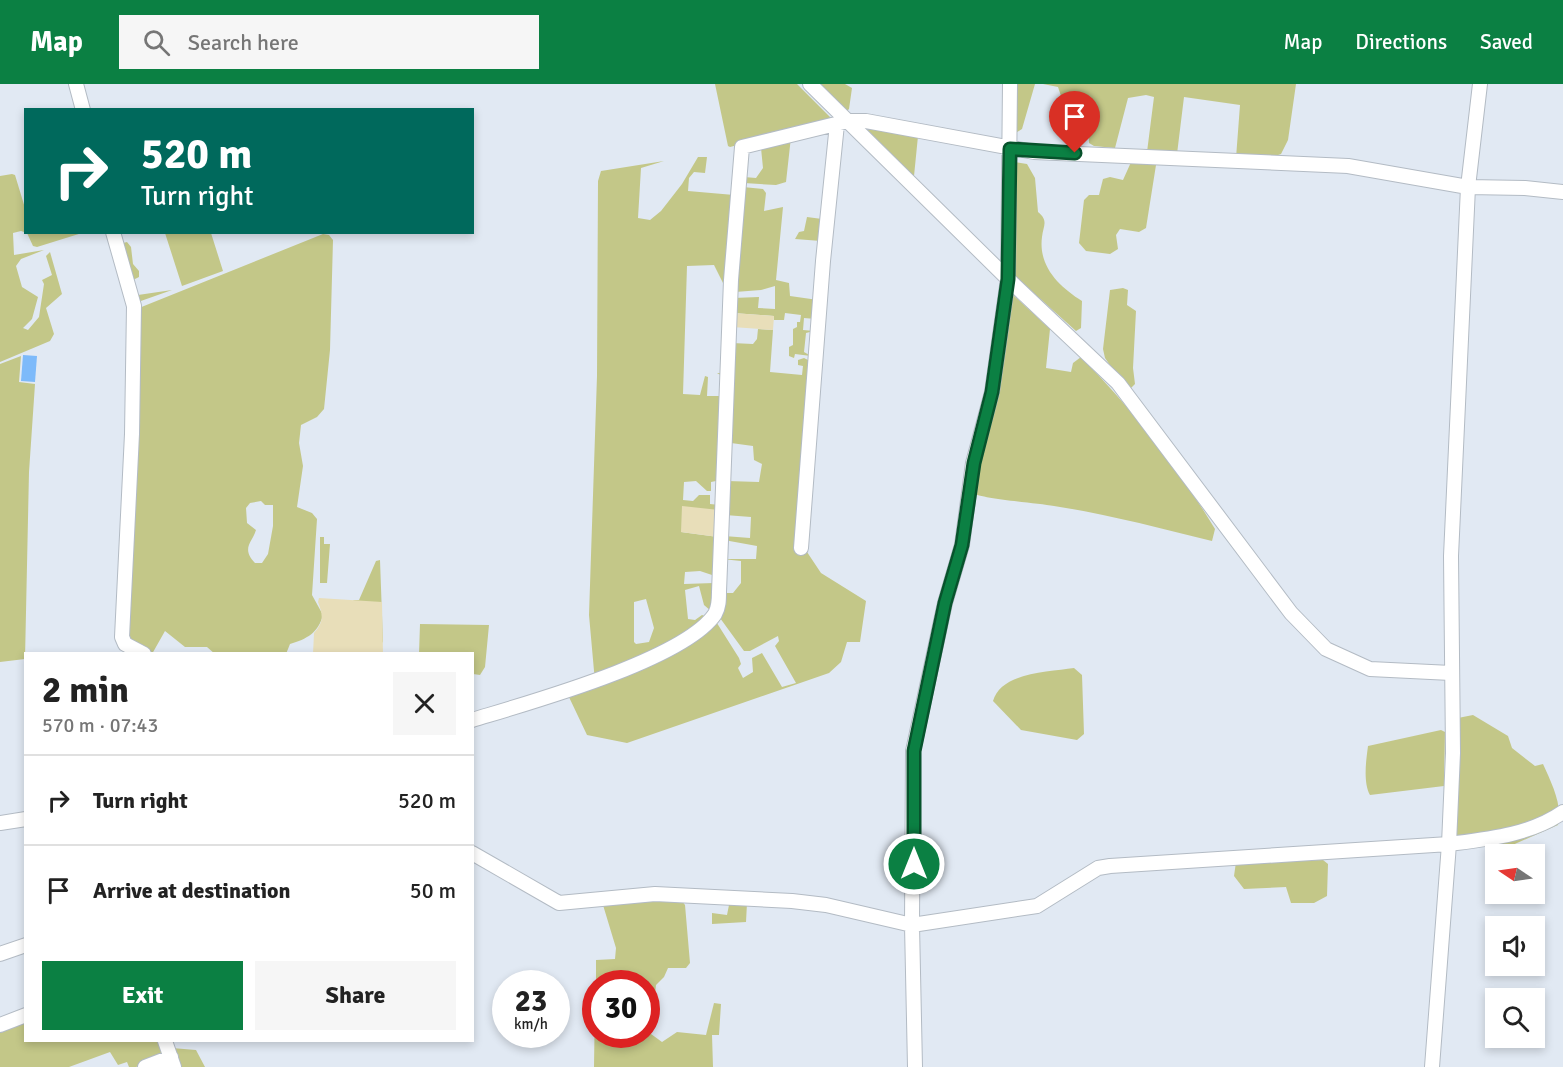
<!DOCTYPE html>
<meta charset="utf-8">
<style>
body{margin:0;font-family:Signika,sans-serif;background:#f6f6f6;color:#222;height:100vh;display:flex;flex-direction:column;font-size:22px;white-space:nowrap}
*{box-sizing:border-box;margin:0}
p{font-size:20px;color:#767676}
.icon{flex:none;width:33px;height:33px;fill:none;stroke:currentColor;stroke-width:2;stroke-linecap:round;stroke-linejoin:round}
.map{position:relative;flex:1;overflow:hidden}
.panel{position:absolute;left:24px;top:568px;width:450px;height:390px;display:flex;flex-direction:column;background:#fff;border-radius:0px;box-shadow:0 3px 9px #0003}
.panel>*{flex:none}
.banner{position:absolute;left:24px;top:24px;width:450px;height:126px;border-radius:0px;box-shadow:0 3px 9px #0003;background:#00695c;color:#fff;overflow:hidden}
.needle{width:39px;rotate:283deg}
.fabs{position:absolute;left:1485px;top:760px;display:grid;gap:12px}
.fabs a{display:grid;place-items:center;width:60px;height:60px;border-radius:0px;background:#fff;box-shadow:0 3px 9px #0003;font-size:30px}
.speed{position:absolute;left:492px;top:886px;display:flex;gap:12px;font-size:30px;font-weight:700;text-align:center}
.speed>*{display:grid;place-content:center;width:78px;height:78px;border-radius:50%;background:#fff;box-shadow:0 3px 9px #0003;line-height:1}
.speed small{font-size:15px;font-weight:400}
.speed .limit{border:9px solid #d22;background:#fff;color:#111}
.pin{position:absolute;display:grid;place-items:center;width:51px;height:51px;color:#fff;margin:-62px -26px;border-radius:50% 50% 50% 0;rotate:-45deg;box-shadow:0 0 6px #0007}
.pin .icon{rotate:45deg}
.me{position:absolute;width:66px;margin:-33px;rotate:0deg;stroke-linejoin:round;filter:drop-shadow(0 0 4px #0008)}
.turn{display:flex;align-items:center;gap:21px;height:126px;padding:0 18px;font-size:27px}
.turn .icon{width:78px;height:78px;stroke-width:2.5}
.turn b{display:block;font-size:42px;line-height:51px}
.round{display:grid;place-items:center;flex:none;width:63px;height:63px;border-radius:0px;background:#f6f6f6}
.headline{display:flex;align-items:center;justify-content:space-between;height:102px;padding:0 18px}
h1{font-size:36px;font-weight:800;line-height:45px}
.action{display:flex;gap:12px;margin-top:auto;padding:12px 18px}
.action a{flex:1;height:69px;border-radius:0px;background:#0b8043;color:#fff;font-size:24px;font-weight:800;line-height:69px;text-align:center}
.action a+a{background:#f6f6f6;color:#222}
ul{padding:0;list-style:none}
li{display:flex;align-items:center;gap:18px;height:90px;padding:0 18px;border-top:2px solid #e0e0e0}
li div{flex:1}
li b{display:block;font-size:22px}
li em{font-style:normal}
header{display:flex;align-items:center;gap:36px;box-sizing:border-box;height:84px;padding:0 30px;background:#0b8043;color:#fff}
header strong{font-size:28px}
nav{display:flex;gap:33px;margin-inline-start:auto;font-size:21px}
.search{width:420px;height:54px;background:#f6f6f6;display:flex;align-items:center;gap:15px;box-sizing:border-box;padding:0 21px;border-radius:0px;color:#767676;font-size:22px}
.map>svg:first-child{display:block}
.green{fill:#c3c788;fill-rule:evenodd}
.sand{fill:#e8deb9}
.water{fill:#7dbafa}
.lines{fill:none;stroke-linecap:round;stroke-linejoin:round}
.minor-casing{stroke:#b3bbc4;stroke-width:16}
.minor{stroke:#fff;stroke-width:14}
.route-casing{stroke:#07532c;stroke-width:15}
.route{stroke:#0b8043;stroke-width:10}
</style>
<header>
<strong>Map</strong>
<div class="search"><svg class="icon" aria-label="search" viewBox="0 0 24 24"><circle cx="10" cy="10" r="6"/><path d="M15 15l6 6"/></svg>Search here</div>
<nav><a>Map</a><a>Directions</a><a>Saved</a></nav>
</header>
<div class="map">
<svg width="1563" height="983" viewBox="0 0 1563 983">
<rect width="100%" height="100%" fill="#e1e9f3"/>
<path class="green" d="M 715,0 L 797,0 L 833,36 L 730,63 L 728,62 Z
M 814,0 L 845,0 L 852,4 L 849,25 L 846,28 Z
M 1015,0 L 1035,0 L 1022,45 L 1014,50 Z
M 1043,0 L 1296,0 L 1288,56 L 1281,70 L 1266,75 L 1236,74 L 1240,21 L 1184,13 L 1177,70 L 1147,68 L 1154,13 L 1146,11 L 1128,14 L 1115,64 L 1094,62 L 1089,59 L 1088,38 L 1074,37 L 1061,31 L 1063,18 L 1058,3 Z
M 866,40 L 918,52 L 914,92 L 864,44 Z
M 791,53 L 786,98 L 776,101 L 744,99 L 744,93 L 756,94 L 763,84 L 761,64 Z
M 698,73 L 707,73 L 705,89 L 694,88 L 689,94 L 688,107 L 734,111 L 743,103 L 763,105 L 766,109 L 764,127 L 783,123 L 776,196 L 789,199 L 790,212 L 818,216 L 816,235 L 804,234 L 803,246 L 814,247 L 806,249 L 804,268 L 811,272 L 795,270 L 794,274 L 789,272 L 789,263 L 793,261 L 793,245 L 797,243 L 797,238 L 800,238 L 801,231 L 785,229 L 784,236 L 774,236 L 774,232 L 733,229 L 733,214 L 759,213 L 758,224 L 775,225 L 775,202 L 761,206 L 735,208 L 723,199 L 714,181 L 687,182 L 683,310 L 700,311 L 705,292 L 708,293 L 707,312 L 723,312 L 724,293 L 717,289 L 726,289 L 721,396 L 711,398 L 711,407 L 707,407 L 696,397 L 684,398 L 683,416 L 693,417 L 699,411 L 710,411 L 710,420 L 720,421 L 719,426 L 698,426 L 681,448 L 718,453 L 715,492 L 700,487 L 685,488 L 684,500 L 714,499 L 711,527 L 704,521 L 699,502 L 685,506 L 688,535 L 695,536 L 702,531 L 715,536 L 739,574 L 741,580 L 738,584 L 743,594 L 753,588 L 752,574 L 762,569 L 782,603 L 796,599 L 775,562 L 779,557 L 778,552 L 750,567 L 744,567 L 720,534 L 721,509 L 733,509 L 741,499 L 741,477 L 722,475 L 756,475 L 757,462 L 724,456 L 724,452 L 750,454 L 751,433 L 725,431 L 727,397 L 759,398 L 762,380 L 754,376 L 753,362 L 731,359 L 732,259 L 753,260 L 757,255 L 758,245 L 773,246 L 770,288 L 802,291 L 803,282 L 798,281 L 798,276 L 804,274 L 810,277 L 807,468 L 821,489 L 866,517 L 860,558 L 847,558 L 841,578 L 829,589 L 627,659 L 587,651 L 568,611 L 595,598 L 589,531 L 597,292 L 598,97 L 601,87 L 664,77 L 641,84 L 638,134 L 650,136 L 661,127 L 682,100 ZM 646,515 L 654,544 L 649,558 L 636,560 L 634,558 L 634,518 Z
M 1132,76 L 1154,78 L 1156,81 L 1146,144 L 1139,148 L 1120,145 L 1116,151 L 1118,165 L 1110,170 L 1086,167 L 1079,159 L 1084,116 L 1089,111 L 1099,111 L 1103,95 L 1110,93 L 1123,96 Z
M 1014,78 L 1027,80 L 1035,94 L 1038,128 C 1049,137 1043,142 1042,153 C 1038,183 1060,203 1082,217 L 1081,244 L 1076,247 L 1007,185 Z
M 12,90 L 15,91 L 25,124 L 26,148 L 82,149 L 37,163 L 33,162 L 27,149 L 21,147 L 13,149 L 14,171 L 44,166 L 21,175 L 16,182 L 22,203 L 38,213 L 32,235 L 23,244 L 28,246 L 39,233 L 44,200 L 42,196 L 52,191 L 46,172 L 50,168 L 62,210 L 46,224 L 54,250 L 50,257 L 0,278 L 0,92 Z
M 807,133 L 822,135 L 821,157 L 795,155 L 799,148 L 804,147 Z
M 165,149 L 211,149 L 223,187 L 182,202 Z
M 323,150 L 329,151 L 333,156 L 330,266 L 324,325 L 317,333 L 301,341 L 299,359 L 303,382 L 297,423 L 312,429 L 317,435 L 312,511 L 323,531 C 318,549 307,555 290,560 L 286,570 L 215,570 L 207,563 L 185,563 L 165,547 L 152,570 L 129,557 L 125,540 L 139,224 ZM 261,417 L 265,421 L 273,421 L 273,442 L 268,470 L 262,479 L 255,479 C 241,464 252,459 256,446 L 247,439 L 246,424 L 250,419 Z
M 127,158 L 131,163 L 133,180 L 139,187 L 139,193 L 133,196 L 138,211 L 172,206 L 138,218 L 123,159 Z
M 1123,204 L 1128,206 L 1127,221 L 1136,227 L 1133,284 L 1135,300 L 1131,304 L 1126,304 L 1105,274 L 1103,265 L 1110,206 Z
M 1011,209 L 1050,245 L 1046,284 L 1071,288 L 1073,279 L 1081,273 C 1133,326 1177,382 1215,445 L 1212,457 C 1159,444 1107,430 1054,422 C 1036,419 983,415 972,409 Z
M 21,272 L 19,298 L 35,300 L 29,388 L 25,575 L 0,578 L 0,280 Z
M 320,453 L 324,453 L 324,460 L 330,460 L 327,499 L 320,499 Z
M 380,476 L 383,559 L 353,516 L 359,516 L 376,477 Z
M 420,540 L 489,541 L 485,583 L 480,591 L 473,590 L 472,570 L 419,570 Z
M 1074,584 L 1082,591 L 1084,650 L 1077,656 L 1021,646 L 993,617 C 1001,588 1049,588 1074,584 Z
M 1473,631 L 1508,652 L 1512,664 L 1535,682 L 1543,680 C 1551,698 1563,721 1558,741 L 1508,763 L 1490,763 L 1454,754 L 1458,634 Z
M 1441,646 L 1445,648 L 1444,702 L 1370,711 C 1363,698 1366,677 1368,662 Z
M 1323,776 L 1328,780 L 1327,812 L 1314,819 L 1291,819 L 1286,803 L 1244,805 L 1234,792 L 1236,778 Z
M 628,813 L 682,817 L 685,821 L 690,879 L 686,884 L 668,884 L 664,893 L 656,901 L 651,950 L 662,958 L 677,948 L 706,951 L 714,919 L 721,920 L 719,951 L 712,951 L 713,983 L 594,983 L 595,916 L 596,951 L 646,951 L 646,900 L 596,900 L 596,876 L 615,875 L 616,864 L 603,821 Z
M 747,819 L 746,838 L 712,840 L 712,829 L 727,831 L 729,821 Z
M 25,934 L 26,957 L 158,957 L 164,972 L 136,983 L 129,983 L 127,978 L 118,981 L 110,968 L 69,983 L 0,983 L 0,943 Z
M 172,964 L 196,966 L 205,983 L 177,983 Z"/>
<path class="sand" d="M 733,229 L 774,232 L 773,246 L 732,243 Z
M 682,422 L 719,426 L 718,453 L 681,448 Z
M 319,514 L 382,518 L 383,570 L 313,570 L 314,549 C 324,538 323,531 318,518 Z"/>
<path class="water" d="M 23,271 L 37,272 L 35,298 L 21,297 Z"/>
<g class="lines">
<g class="minor-casing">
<path id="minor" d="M 76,0 L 83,26
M 810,0 L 1008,195 L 1118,299 L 1291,529 L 1326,565 L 1370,585 L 1451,589
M 113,148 L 134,222 L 132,350 L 122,553 L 125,560 L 144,570
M 801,464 L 823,177 L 837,40
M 472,636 C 528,619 684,576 715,530 C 719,523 719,516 719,508 L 731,196 L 742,63 L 848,37 L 866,37 L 1034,68 L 1348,82 L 1468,103 L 1525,104 L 1563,108
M 0,739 L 26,735
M 472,769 L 559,819 L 655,810 L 792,817 L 826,821 L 912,841 L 1037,822 L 1098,784 L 1110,782 L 1449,760 C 1488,755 1530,751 1563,728
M 0,870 L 26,861
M 0,941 L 26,931
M 165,957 L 174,983
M 145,983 L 171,973
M 915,983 L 912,841 L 913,667 L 945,519 L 962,461 L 973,379 L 992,308 L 1002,237 L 1008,195 L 1010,0
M 1432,983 L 1449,760 L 1453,669 L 1451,472 L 1468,103 L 1480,0"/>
</g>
<use href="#minor" class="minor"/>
</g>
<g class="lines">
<g class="route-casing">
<path id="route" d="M 914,780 L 914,667 L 945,519 L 962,461 L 974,379 L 992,308 L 1008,195 L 1010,65 L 1075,69"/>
</g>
<use href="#route" class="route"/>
</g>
</svg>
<div class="fabs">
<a><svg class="needle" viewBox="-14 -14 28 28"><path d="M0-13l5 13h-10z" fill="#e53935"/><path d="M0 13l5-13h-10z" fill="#767676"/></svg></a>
<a><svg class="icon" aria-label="sound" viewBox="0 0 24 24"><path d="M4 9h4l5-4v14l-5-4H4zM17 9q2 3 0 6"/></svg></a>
<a><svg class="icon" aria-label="search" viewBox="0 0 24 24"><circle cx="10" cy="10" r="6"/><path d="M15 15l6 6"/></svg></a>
</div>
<div class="speed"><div>23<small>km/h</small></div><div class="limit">30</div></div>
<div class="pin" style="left:1075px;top:69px;background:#d93025"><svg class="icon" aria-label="arrive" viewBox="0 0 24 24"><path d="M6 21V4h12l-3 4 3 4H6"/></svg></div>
<svg class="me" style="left:914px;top:780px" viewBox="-20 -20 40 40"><circle r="17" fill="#0b8043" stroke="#fff" stroke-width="3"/><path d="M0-11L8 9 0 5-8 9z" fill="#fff"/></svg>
<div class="banner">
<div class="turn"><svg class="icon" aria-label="right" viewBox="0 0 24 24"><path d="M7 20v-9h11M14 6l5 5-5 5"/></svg><div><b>520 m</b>Turn right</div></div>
</div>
<section class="panel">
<div class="headline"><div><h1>2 min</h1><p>570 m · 07:43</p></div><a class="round"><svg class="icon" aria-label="close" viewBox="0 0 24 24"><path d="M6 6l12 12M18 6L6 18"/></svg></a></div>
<ul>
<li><svg class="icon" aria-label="right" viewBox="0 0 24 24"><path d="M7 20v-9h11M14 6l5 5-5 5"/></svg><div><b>Turn right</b></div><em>520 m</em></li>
<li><svg class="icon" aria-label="arrive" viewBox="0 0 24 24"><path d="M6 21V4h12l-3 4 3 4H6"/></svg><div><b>Arrive at destination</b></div><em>50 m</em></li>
</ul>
<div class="action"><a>Exit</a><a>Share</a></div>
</section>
</div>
